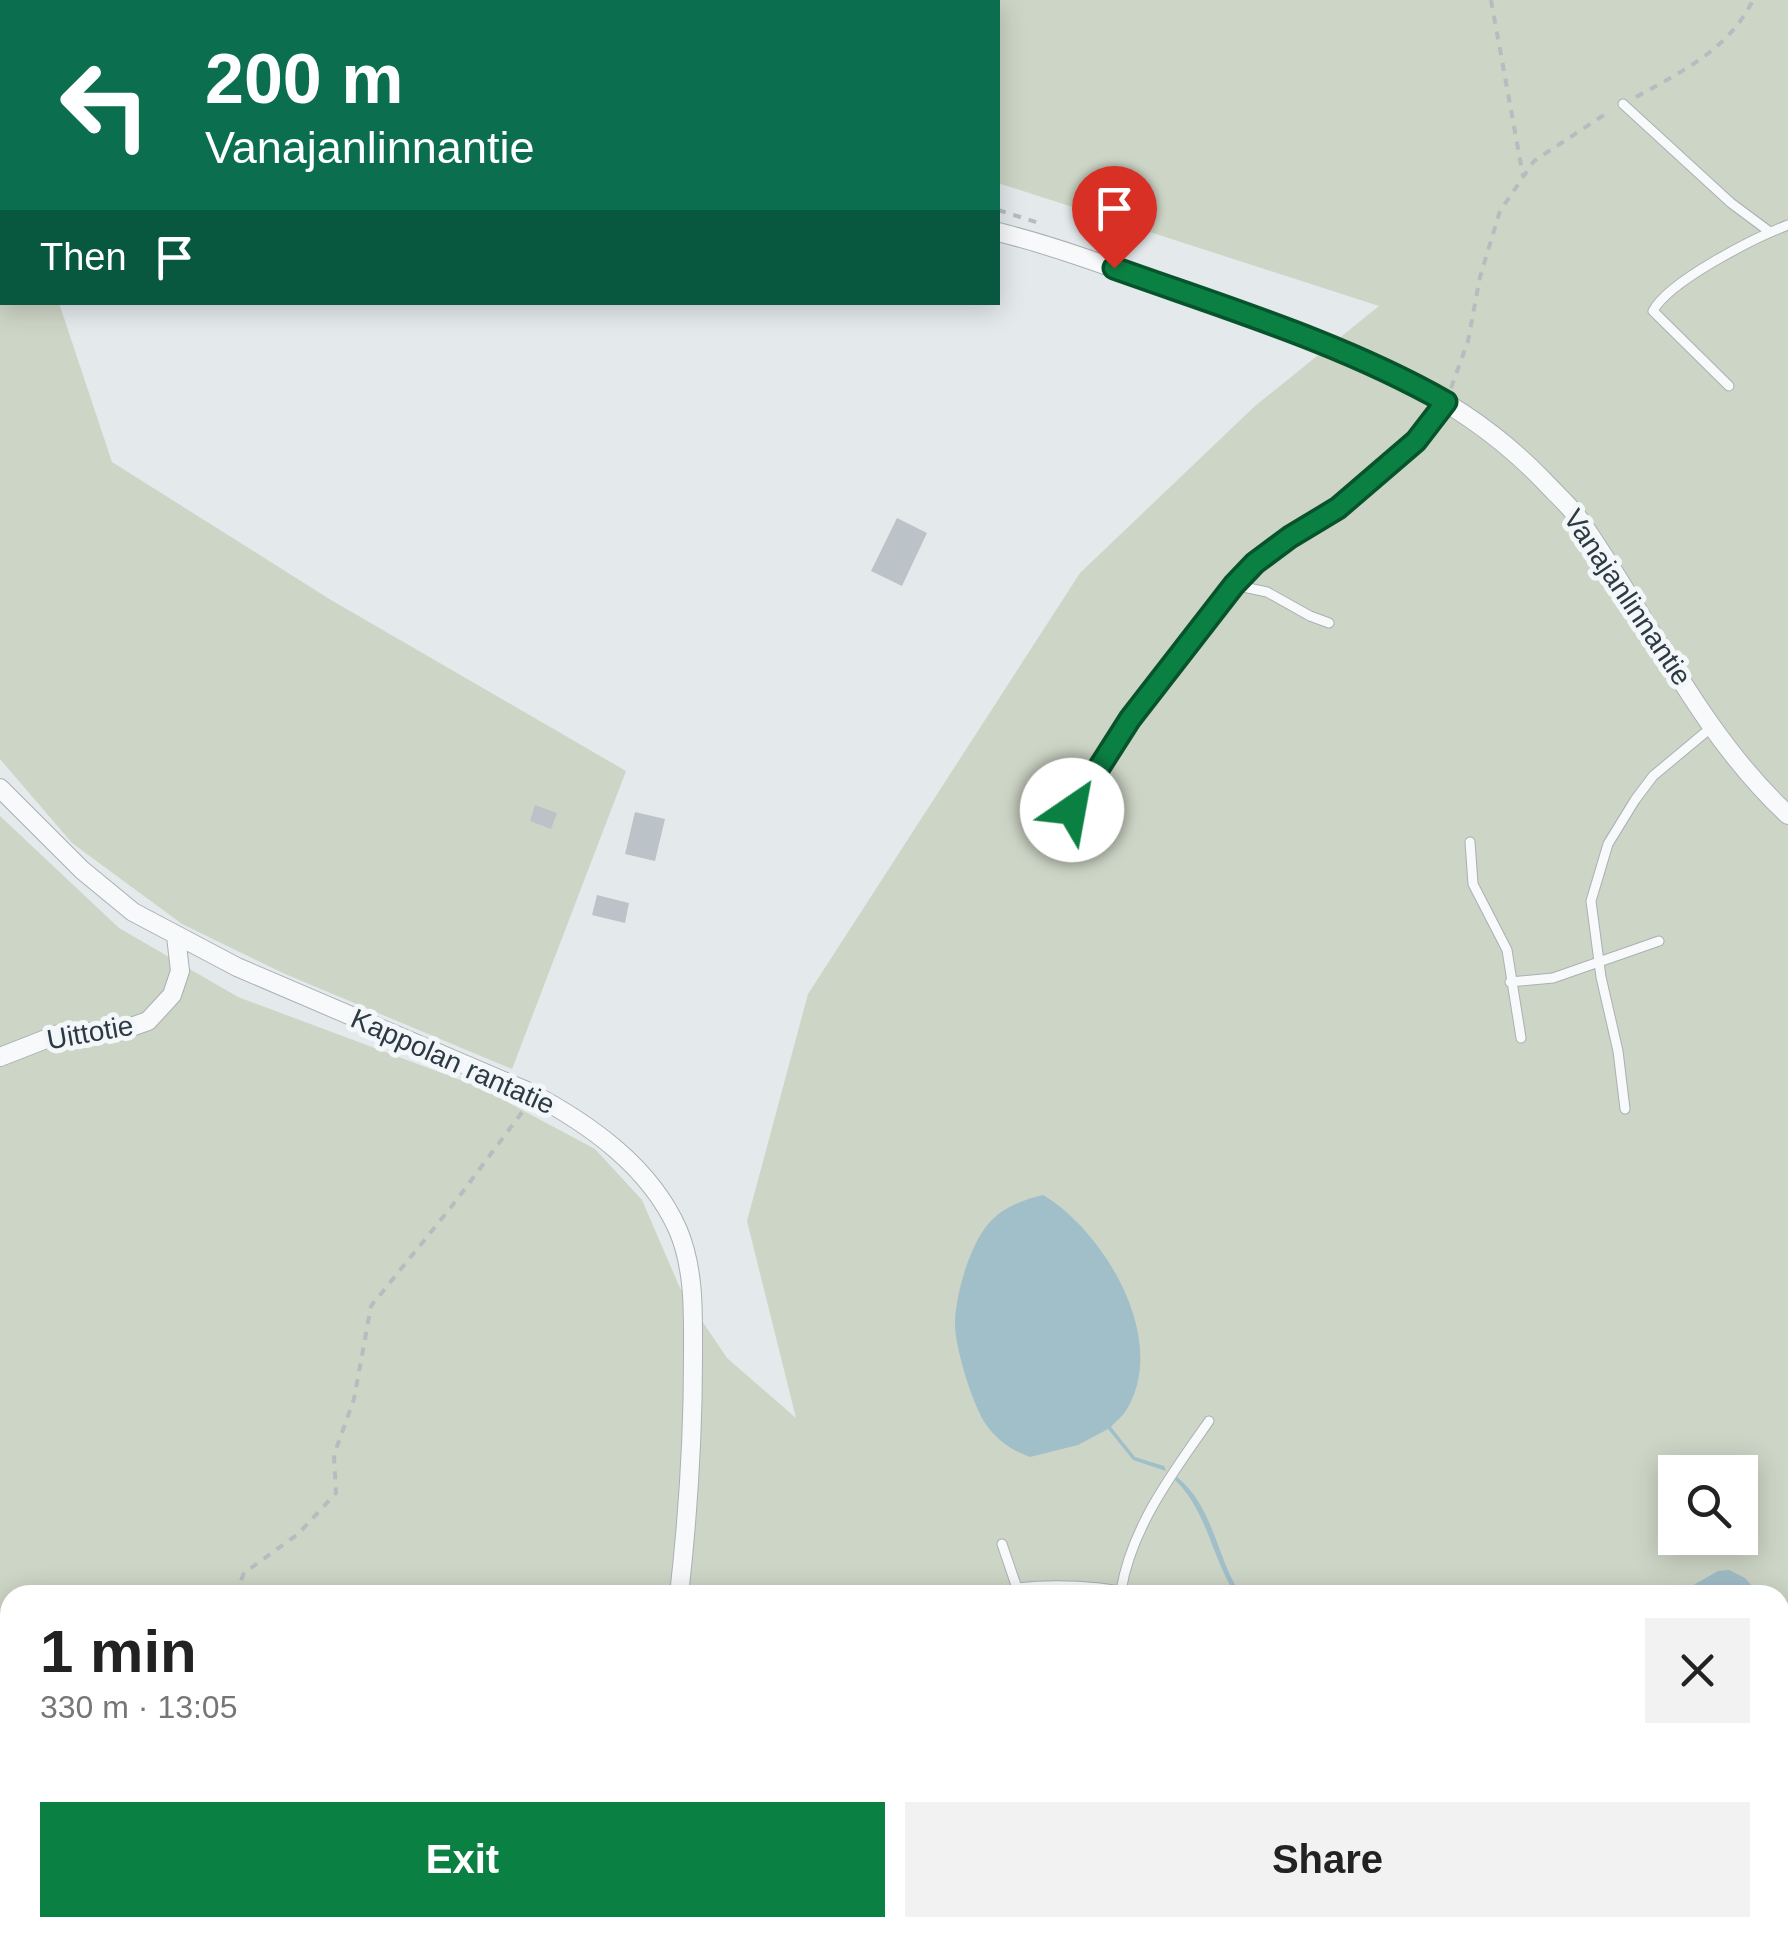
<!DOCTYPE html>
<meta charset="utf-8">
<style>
body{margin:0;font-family:Arial,sans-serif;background:#f2f2f2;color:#222;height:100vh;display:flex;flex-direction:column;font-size:38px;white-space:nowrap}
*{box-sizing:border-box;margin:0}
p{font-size:32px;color:#767676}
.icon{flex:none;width:55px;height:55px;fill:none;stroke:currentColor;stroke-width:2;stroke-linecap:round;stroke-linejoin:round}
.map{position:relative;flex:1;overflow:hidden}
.sheet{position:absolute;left:0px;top:1585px;width:1790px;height:352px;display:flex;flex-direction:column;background:#fff;border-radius:30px 30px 0 0;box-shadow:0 5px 25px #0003}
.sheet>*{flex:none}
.banner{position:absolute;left:0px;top:0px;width:1000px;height:305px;box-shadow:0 5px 25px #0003;background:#0b6e4f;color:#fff;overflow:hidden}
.fabs{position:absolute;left:1658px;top:1455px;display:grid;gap:20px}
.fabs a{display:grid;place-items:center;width:100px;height:100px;border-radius:0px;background:#fff;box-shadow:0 5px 25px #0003;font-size:50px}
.pin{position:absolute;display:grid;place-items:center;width:85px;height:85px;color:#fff;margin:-102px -42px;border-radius:50% 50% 50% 0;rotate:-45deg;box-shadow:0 0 10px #0007}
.pin .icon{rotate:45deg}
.me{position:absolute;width:110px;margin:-55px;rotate:33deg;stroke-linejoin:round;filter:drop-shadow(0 0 8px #0008)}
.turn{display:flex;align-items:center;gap:35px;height:210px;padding:0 40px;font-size:45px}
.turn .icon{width:130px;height:130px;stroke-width:2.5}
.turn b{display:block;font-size:70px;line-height:85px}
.then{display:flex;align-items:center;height:95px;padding:0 40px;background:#0003;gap:20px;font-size:38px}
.round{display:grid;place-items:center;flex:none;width:105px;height:105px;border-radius:0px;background:#f2f2f2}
.overview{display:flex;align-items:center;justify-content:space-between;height:170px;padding:0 40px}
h1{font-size:60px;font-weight:800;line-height:75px}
.primary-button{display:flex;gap:20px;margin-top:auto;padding:20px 40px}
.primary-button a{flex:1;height:115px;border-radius:0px;background:#0b8043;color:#fff;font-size:40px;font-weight:800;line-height:115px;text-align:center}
.primary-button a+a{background:#f2f2f2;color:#222}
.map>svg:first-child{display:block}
.green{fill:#cdd5c6;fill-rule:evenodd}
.water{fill:#a1bfc9}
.building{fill:#bcc3c8}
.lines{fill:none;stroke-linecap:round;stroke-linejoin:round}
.service-casing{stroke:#a9b1b5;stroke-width:11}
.minor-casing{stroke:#a9b1b5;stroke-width:20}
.path{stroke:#b6bcbf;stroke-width:4;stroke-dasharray:8 8;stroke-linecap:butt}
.service{stroke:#f7f9fa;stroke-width:9}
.minor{stroke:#f7f9fa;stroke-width:18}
.route-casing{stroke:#07532c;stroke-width:25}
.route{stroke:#0b8043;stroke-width:18}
.labels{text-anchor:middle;stroke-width:10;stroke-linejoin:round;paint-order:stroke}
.street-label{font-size:28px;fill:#2c3a43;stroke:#f4f7f9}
</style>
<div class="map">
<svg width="1788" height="1936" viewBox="0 0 1788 1936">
<rect width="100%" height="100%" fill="#e4e9eb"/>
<path class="green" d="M 480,0 L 1788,0 L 1788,1936 L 0,1936 L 0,816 L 119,928 L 238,997 L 479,1087 L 595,1149 L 642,1200 L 680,1288 L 727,1358 L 796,1418 L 747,1221 L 808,994 L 1080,573 L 1255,406 L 1379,306 L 998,183 L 998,2 ZM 1675,1472 L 1740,1472 L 1740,1538 L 1675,1538 ZM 10,1595 L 1780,1595 L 1780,1928 L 10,1928 Z
M 0,217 L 2,302 L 59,303 L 112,462 L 331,600 L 626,771 L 512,1069 L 285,974 L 182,924 L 72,843 L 0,759 Z"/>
<path class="water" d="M 1043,1195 C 1104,1231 1169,1339 1127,1409 C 1123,1416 1116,1421 1111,1427 L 1135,1457 L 1164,1466 L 1166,1471 L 1133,1460 L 1108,1429 L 1078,1445 L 1030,1457 C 1013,1451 998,1441 987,1426 C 973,1407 955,1348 955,1324 C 955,1296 970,1244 989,1223 C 1003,1207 1023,1200 1043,1195 Z
M 1177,1477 C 1214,1507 1216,1557 1241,1595 L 1236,1595 C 1211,1557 1208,1512 1175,1480 Z
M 1729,1570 L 1745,1578 L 1760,1595 L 1676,1595 L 1718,1571 Z"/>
<path class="building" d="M 897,518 L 927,533 L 902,586 L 871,571 Z
M 535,805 L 557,813 L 551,829 L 530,821 Z
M 635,812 L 665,819 L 655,861 L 625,854 Z
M 597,895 L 629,903 L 625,923 L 592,915 Z"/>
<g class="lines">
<g class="service-casing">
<path id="service" d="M 1623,104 L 1731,203 L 1770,232
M 1729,386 L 1653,311 C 1669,281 1754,238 1788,225
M 1329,623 L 1310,616 L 1267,592 L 1234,585 L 1255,563 L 1290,537 L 1338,509 L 1416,441 L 1445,404
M 1071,810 L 1130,719 L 1234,585
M 1470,842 L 1473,884 L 1507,950 L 1521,1038
M 1510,982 L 1553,978 L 1659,941
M 1625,1109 L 1618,1051 L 1601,977 L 1591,901 L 1608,844 L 1635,800 L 1653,776 L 1713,726
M 1002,1544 L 1017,1588 C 1061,1583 1100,1586 1143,1595
M 1121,1591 C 1131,1528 1173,1472 1209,1421"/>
</g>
<g class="minor-casing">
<path id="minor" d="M 0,75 L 2,74
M 998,232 C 1066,249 1132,275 1199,299 C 1326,344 1447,380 1543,480 C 1555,493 1569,505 1579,519 C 1648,617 1699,732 1788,815
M 0,788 L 82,870 L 133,912 L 237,967 L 529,1092 C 588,1123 650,1166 678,1230 C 695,1270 693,1315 693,1358 C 693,1437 688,1516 679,1595
M 0,1057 L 64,1032 L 117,1032 L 148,1021 L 172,995 L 180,971 L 176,936
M 659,1928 L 660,1936
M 787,1928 L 794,1936"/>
</g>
<path class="path" d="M 72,0 L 72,2
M 339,0 L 352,2
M 1491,0 L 1523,176
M 110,2 L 120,0
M 1636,97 C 1683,71 1729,49 1753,0
M 998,210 L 1039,223
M 1451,388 L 1468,341 L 1480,277 L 1500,211 L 1534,161 L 1610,111
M 235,1595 L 244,1573 L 298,1534 L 336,1493 L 334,1455 L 354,1399 L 371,1306 L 452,1206 L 523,1111
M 0,1829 L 10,1830
M 0,1862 L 10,1879
M 33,1928 L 70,1929 L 80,1936
M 385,1936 L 437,1933 L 444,1936
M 476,1936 L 481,1928"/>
<use href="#service" class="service"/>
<use href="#minor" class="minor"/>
</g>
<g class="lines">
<g class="route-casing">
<path id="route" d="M 1072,810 L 1130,719 L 1234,585 L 1255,563 L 1290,537 L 1338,508 L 1416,441 L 1446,402 C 1342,343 1226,308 1114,268"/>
</g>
<use href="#route" class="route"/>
</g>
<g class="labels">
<g class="street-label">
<text transform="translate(1628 597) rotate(56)" y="10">Vanajanlinnantie</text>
<text transform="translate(90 1032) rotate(-10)" y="10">Uittotie</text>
<text transform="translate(453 1061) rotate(24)" y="10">Kappolan rantatie</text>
</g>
</g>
</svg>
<div class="fabs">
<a><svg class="icon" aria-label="search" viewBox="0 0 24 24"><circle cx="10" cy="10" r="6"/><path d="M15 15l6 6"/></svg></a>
</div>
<div class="pin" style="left:1114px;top:268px;background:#d93025"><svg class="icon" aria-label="arrive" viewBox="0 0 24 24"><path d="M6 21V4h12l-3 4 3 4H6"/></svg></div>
<svg class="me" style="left:1072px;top:810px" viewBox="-20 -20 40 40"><circle r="19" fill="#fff"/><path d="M0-13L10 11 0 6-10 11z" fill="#0b8043"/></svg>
<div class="banner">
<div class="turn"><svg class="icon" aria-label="left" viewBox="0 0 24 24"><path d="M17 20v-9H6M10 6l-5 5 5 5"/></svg><div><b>200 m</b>Vanajanlinnantie</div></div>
<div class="then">Then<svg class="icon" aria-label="arrive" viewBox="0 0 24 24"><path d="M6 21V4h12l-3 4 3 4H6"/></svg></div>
</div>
<section class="sheet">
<div class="overview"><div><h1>1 min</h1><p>330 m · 13:05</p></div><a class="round"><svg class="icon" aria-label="close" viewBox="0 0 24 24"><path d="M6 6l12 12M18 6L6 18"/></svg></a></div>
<div class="primary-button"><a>Exit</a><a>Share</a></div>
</section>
</div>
